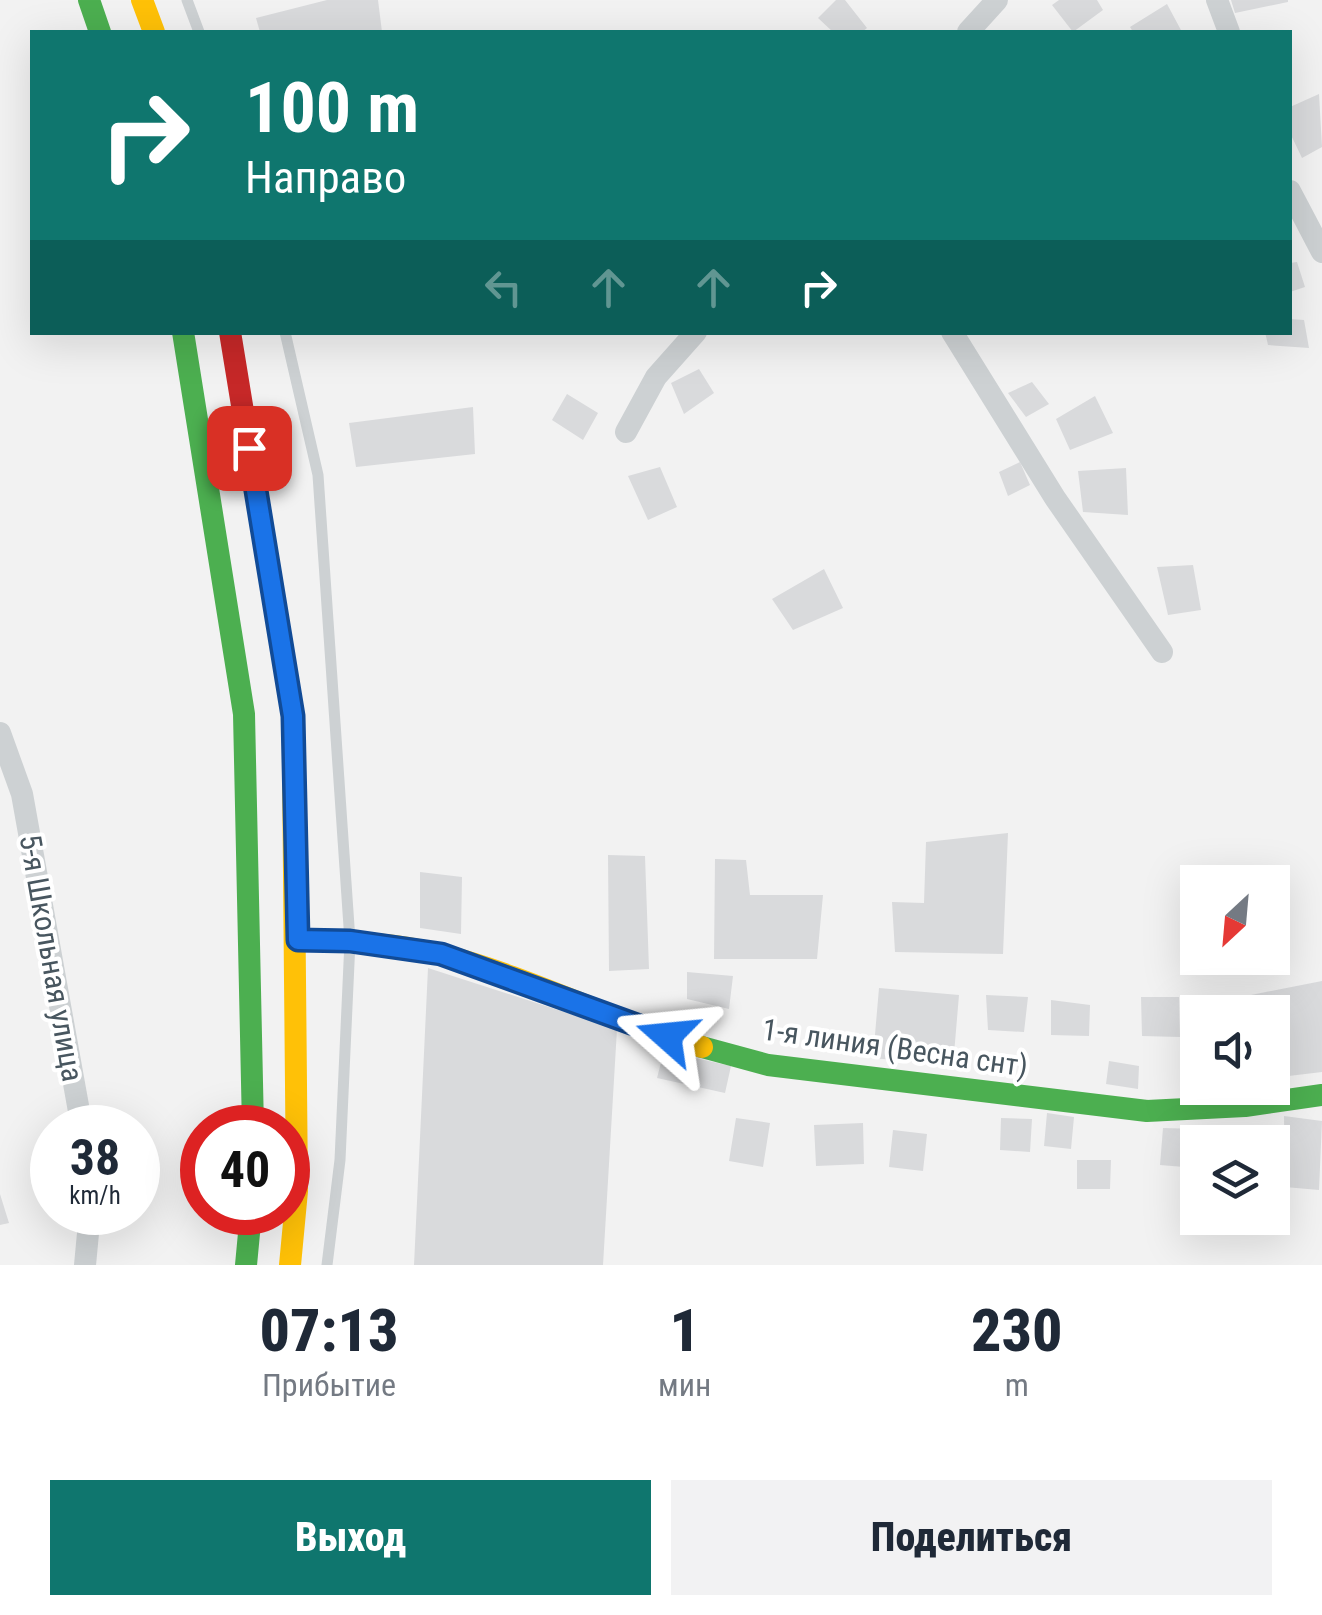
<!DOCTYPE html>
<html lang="ru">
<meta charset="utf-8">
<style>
body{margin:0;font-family:"Roboto Condensed",sans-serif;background:#f2f2f3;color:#1f2937;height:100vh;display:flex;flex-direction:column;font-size:38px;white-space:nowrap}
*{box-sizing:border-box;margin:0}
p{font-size:32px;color:#747a83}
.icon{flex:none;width:55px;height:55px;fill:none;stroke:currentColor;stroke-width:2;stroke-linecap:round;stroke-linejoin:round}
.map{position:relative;height:1265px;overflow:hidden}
.side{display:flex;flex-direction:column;background:#fff;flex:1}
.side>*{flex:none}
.hud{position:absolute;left:30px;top:30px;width:1262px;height:305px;border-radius:0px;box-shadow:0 10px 40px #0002;background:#0f766e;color:#fff;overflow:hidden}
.needle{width:65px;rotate:206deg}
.buttons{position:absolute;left:1180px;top:865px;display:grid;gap:20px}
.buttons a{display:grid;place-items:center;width:110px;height:110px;border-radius:0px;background:#fff;box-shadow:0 10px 40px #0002;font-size:50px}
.speed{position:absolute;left:30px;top:1105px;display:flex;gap:20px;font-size:50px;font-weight:700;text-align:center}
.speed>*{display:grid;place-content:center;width:130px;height:130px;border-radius:50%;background:#fff;box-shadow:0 10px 40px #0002;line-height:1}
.speed small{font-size:25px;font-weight:400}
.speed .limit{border:15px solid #d22;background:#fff;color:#111}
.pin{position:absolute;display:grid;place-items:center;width:85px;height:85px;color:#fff;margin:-42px;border-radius:20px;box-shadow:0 5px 15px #0006}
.me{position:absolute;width:110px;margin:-55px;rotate:288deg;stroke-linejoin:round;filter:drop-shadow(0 0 8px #0008)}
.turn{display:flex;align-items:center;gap:35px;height:210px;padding:0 50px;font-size:45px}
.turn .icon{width:130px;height:130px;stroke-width:2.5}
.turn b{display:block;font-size:70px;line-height:85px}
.lanes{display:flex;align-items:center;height:95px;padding:0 50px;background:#0003;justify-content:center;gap:50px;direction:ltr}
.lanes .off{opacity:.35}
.eta{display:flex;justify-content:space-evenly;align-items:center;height:170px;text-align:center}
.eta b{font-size:60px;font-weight:800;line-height:70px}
.primary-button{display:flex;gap:20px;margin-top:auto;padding:20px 50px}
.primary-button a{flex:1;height:115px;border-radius:0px;background:#0f766e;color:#fff;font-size:40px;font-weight:800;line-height:115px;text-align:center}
.primary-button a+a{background:#f2f2f3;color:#1f2937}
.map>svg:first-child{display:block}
.building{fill:#d9dadc}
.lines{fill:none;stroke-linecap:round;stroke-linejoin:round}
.lane{stroke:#cdd1d3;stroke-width:11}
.street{stroke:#cdd1d3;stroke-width:22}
.fast{stroke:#4caf50;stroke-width:22}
.slow{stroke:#ffc107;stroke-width:22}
.jam{stroke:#c62828;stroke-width:22}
.route-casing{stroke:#114b97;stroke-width:25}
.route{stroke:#1a73e8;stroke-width:18}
.labels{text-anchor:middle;stroke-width:8;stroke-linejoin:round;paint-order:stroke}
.street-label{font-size:30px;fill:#48565f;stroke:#fff}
</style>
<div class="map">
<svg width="1322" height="1265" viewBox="0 0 1322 1265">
<rect width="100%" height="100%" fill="#f2f2f2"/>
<path class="building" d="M 327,0 L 378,0 L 382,32 L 260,32 L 256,18 Z
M 836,0 L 845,0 L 867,28 L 862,32 L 833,32 L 818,18 Z
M 1059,0 L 1097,0 L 1103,10 L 1073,32 L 1052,5 Z
M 1231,0 L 1288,0 L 1288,2 L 1235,13 Z
M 1167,4 L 1182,32 L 1133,32 L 1130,27 Z
M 1319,94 L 1322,147 L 1302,158 L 1290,133 L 1290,107 Z
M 1297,262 L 1305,287 L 1290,292 L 1290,263 Z
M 1290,319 L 1304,320 L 1309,348 L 1268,345 L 1265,332 L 1290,332 Z
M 699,369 L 714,393 L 684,414 L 671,383 Z
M 1032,382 L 1049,404 L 1026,417 L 1008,393 Z
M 567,394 L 598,413 L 583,440 L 552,420 Z
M 1095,396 L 1113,433 L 1070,450 L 1056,419 Z
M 473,407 L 475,454 L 356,467 L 349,423 Z
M 1020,462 L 1030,485 L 1008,496 L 999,472 Z
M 660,467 L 677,507 L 648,520 L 628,476 Z
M 1126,468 L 1128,515 L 1083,512 L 1078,471 Z
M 1193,565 L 1201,610 L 1168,615 L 1157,567 Z
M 824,569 L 843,608 L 793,630 L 772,599 Z
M 1008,833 L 1003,954 L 895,952 L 892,902 L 924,903 L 926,842 Z
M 608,855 L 645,856 L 649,969 L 609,971 Z
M 715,859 L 746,860 L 750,895 L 823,895 L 817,959 L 714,959 Z
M 420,872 L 462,877 L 461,934 L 420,928 Z
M 428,968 L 617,1029 L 603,1265 L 414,1265 Z
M 687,972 L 733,976 L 729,1009 L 687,999 Z
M 1322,981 L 1322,1072 L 1272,1078 L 1272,1012 L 1250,1012 L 1246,996 Z
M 879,988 L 959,995 L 953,1066 L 873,1058 Z
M 986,995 L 1028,997 L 1024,1032 L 988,1030 Z
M 1141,997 L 1179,997 L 1180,1037 L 1142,1036 Z
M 1051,1000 L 1090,1005 L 1089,1036 L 1051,1035 Z
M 1198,1020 L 1198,1065 L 1193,1065 L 1189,1021 Z
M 664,1051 L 731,1066 L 725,1093 L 657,1078 Z
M 1109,1061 L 1139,1066 L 1138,1089 L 1106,1084 Z
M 1047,1113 L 1074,1117 L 1071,1149 L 1044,1146 Z
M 1284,1116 L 1322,1121 L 1319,1190 L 1285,1187 Z
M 736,1118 L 770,1123 L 763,1167 L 729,1161 Z
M 1001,1118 L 1032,1119 L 1030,1152 L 1000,1150 Z
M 863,1123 L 864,1164 L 816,1166 L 814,1125 Z
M 1163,1128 L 1198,1129 L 1196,1168 L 1160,1165 Z
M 893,1130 L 927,1134 L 923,1171 L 889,1167 Z
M 1077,1160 L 1111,1160 L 1110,1189 L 1077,1189 Z
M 0,1194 L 9,1223 L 0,1225 Z"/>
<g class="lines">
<path class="lane" d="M 187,0 L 199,32
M 285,332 L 318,475 L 350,941 L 340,1160 L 327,1265"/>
<path class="street" d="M 1217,0 L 1229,32
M 968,32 L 997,0
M 1290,191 L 1322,252
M 952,332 L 1055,498 L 1162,652
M 626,432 L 656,377 L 696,332
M 0,733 L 22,794 L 82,1128
M 85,1265 L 90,1212"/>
<path class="fast" d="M 89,0 L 100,32
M 183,332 L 244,714 L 253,1128
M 702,1047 L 768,1065 L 1147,1111 L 1245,1106 L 1322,1095
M 246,1265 L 251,1212"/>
<path class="slow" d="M 142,0 L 154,32
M 298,940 C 346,941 396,943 443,955 C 532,978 614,1022 702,1047
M 290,1265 L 297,1191 L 293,767"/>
<path class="jam" d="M 230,332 L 293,717 L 293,767"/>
</g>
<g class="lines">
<g class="route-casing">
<path id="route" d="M 249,448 L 293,716 L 298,940 L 350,941 L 441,954 L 667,1036"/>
</g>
<use href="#route" class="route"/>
</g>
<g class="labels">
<g class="street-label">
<text transform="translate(51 958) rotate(80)" y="10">5-я Школьная улица</text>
<text transform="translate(895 1048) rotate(8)" y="10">1-я линия (Весна снт)</text>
</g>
</g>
</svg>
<div class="buttons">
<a><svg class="needle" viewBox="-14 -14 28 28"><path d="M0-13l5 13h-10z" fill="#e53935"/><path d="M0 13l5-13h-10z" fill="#747a83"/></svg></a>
<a><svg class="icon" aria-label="sound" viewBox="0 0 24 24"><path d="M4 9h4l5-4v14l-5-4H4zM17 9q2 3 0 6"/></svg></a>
<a><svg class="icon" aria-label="layers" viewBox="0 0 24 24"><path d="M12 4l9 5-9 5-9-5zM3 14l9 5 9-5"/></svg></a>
</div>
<div class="speed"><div>38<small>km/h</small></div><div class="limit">40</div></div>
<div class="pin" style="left:249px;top:448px;background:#d93025"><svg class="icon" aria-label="arrive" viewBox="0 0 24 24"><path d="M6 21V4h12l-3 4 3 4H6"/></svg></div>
<svg class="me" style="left:667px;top:1036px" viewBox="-20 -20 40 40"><path d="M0-17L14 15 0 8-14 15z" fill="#1a73e8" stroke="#fff" stroke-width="4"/></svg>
<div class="hud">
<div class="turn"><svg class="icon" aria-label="right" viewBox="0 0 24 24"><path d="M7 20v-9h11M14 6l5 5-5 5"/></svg><div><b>100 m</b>Направо</div></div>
<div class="lanes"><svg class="icon off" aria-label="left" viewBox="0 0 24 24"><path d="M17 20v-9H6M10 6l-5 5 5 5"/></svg><svg class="icon off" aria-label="ahead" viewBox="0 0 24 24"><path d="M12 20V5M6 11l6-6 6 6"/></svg><svg class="icon off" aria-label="ahead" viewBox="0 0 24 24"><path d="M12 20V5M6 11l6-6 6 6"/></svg><svg class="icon" aria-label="right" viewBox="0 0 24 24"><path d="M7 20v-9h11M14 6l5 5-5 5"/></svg></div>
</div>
</div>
<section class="side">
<div class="eta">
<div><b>07:13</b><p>Прибытие</p></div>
<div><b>1</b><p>мин</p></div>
<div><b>230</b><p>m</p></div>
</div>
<div class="primary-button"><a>Выход</a><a>Поделиться</a></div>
</section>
